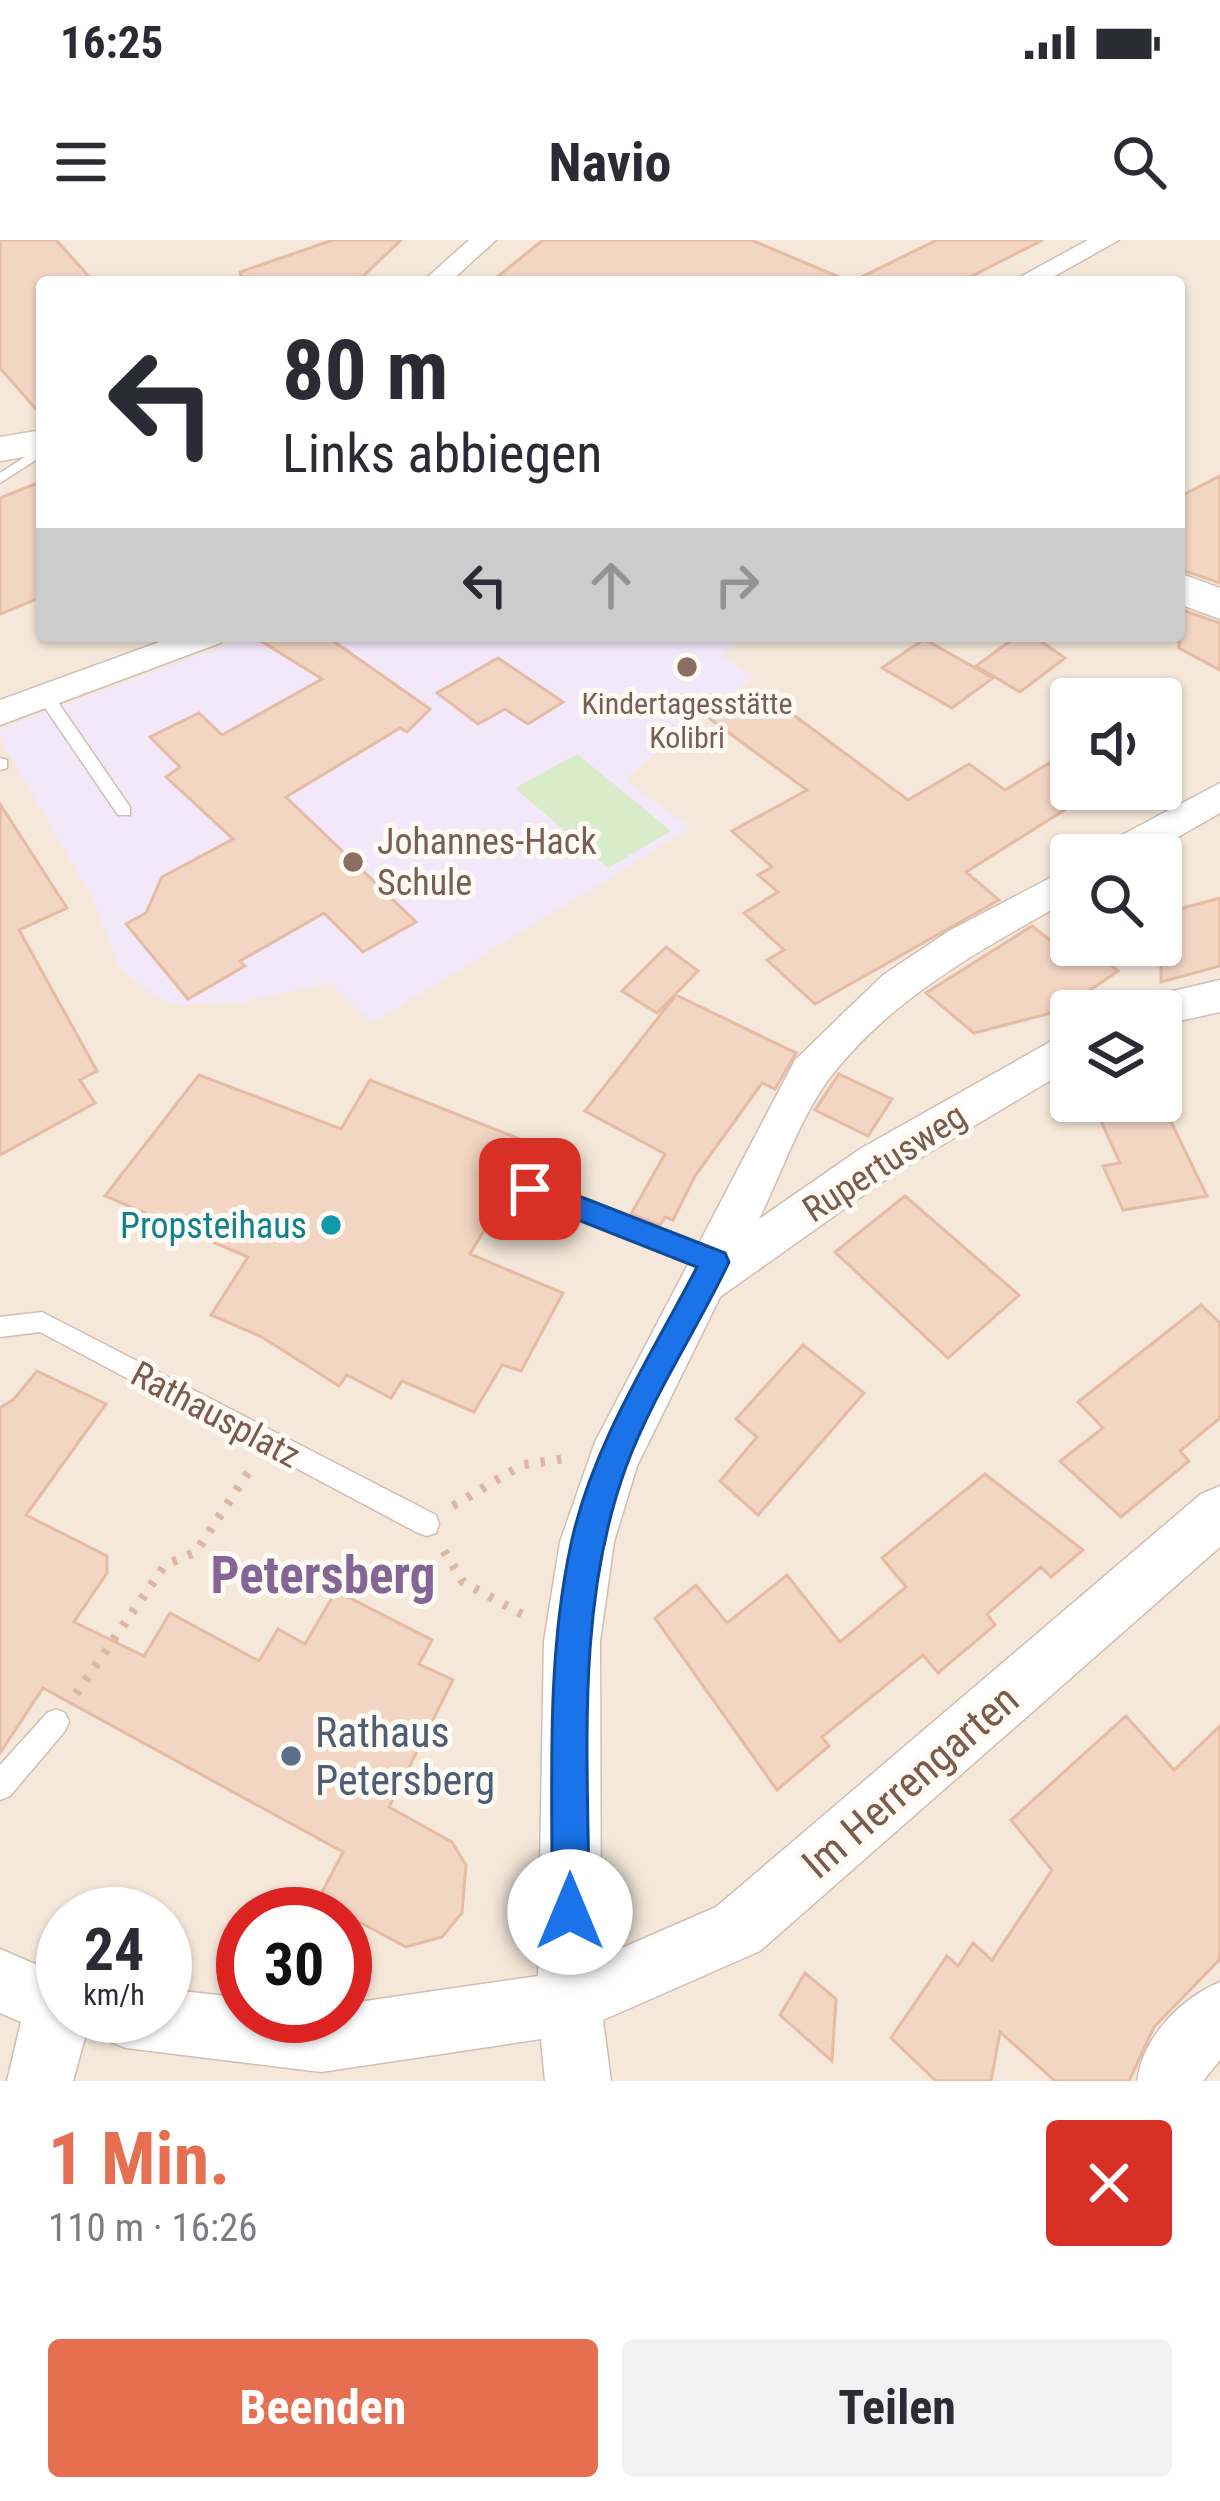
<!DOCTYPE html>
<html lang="de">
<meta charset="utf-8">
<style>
body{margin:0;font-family:"Roboto Condensed",sans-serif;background:#f2f2f3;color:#2b2b33;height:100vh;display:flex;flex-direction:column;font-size:45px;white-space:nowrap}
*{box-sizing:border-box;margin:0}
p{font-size:39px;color:#7c7c81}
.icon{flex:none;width:66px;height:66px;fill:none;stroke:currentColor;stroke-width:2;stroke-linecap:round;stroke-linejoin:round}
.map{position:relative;height:1841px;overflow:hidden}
.side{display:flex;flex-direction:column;background:#fff;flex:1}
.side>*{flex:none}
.guide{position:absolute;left:36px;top:36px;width:1149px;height:366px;border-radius:12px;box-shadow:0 3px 9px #0004;background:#fff;color:#2b2b33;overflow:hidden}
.controls{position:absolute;left:1050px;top:438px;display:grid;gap:24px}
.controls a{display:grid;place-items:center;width:132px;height:132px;border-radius:12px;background:#fff;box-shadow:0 3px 9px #0004;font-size:60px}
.speed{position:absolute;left:36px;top:1647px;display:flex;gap:24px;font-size:60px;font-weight:700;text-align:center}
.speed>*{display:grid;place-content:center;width:156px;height:156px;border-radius:50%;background:#fff;box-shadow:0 3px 9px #0004;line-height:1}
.speed small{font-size:30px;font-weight:400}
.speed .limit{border:18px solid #d22;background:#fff;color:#111}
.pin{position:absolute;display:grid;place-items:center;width:102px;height:102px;color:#fff;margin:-51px;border-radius:24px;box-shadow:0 6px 18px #0006}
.me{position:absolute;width:132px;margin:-66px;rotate:0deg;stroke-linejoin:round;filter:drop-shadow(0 0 9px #0008)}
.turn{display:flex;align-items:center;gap:42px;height:252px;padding:0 48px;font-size:54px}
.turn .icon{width:156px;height:156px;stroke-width:2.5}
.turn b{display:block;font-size:84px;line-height:102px}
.lanes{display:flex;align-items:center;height:114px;padding:0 48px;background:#0003;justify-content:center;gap:60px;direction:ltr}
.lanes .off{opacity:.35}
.round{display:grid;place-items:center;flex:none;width:126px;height:126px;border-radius:12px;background:#f2f2f3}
.head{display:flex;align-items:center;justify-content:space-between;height:204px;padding:0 48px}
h1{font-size:72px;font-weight:700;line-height:90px;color:#e76f51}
.action{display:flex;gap:24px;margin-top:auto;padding:24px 48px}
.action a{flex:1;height:138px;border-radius:12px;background:#e76f51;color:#fff;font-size:48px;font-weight:700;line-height:138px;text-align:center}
.action a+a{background:#f2f2f3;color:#2b2b33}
.status{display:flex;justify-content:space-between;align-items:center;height:84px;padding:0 60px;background:#fff;direction:ltr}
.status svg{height:33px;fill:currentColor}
header{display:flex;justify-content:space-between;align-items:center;height:156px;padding:0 48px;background:#fff;font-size:54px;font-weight:700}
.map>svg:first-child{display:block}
.residential{fill:#f5e8da;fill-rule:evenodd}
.education{fill:#f3e8fa}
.green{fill:#d8ecc9}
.building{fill:#f3d5c3;stroke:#e6bba3;stroke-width:3}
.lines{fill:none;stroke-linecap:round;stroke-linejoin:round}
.lane-casing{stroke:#d1beb0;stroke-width:3}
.street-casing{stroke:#d1beb0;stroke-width:3}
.secondary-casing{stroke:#d6c0b0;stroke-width:3}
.path{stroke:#d9b8a5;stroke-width:9;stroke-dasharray:4.5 12;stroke-linecap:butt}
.lane{fill:#fff;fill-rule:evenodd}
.street{fill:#fff;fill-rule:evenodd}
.secondary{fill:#fff;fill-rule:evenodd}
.route{fill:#1a73e8;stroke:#114b97;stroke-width:3}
.education-dot{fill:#8d6e63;stroke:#fffaf3;stroke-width:4.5}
.culture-dot{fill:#0f9aa8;stroke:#fffaf3;stroke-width:4.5}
.service-dot{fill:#5c6f8a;stroke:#fffaf3;stroke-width:4.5}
.labels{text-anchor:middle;stroke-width:10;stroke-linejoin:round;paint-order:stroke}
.far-education-label{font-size:30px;fill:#785e54;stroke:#fffaf3}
.education-label{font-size:36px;fill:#785e54;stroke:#fffaf3;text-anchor:start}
.street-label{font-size:36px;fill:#7a5c4d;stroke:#fffaf3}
.culture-label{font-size:36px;fill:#0d838f;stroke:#fffaf3;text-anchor:end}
.near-service-label{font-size:42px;fill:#4e5e75;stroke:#fffaf3;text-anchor:start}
.near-street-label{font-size:42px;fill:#7a5c4d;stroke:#fffaf3}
.near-quarter-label{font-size:51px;font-weight:bold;fill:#846695;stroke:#fffaf3}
</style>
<div class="status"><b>16:25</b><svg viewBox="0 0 49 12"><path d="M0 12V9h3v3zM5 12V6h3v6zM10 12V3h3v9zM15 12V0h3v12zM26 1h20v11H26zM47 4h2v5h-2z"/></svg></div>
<header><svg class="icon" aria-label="menu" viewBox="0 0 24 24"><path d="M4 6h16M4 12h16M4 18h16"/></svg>Navio<svg class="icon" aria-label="search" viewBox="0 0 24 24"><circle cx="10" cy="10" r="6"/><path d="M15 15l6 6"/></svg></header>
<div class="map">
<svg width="1220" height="1841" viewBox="0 0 1220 1841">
<rect width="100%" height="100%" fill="#fdf6ec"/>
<path class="residential" d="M 0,0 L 1220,0 L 1220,1841 L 0,1841 ZM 42,42 L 1179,42 L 1179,396 L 42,396 ZM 1071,459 L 1161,459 L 1161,549 L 1071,549 ZM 1071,615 L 1161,615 L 1161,705 L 1071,705 ZM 1071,771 L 1161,771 L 1161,861 L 1071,861 ZM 63,1674 L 165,1674 L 165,1776 L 63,1776 ZM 243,1674 L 345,1674 L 345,1776 L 243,1776 Z"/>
<path class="education" d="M 251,396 L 749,396 L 721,416 L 754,437 L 624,539 L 691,588 L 372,783 L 331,743 L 241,762 L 176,765 L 155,757 L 119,726 L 92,657 L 0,499 L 0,489 Z"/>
<path class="green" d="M 577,514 L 671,591 L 608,628 L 515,548 Z"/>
<path class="building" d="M 0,0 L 56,0 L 94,42 L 42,42 L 42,176 L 0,128 Z
M 333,0 L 401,0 L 357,42 L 242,42 L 240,32 Z
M 543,0 L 751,0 L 851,42 L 937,0 L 1043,0 L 960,42 L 491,42 Z
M 1220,236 L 1220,343 L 1179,329 L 1179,257 Z
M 42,241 L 42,357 L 0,374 L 0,258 Z
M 1179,369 L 1220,383 L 1220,430 L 1179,408 Z
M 253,396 L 326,396 L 430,469 L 407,492 L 400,488 L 286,557 L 416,682 L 363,712 L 324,673 L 240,721 L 245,726 L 188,759 L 126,684 L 146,673 L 162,637 L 233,599 L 166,537 L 180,527 L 150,497 L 199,473 L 222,495 L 322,439 Z
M 1017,396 L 1033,396 L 1065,418 L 1020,452 L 976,426 Z
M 924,399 L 993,438 L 952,468 L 882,428 Z
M 498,418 L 563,462 L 528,484 L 505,469 L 478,484 L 437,453 Z
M 760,450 L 908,560 L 969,524 L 1005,550 L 1071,510 L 1071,566 L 966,632 L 999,660 L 815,764 L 767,720 L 784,710 L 744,673 L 778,652 L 758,635 L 772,627 L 732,591 L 807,550 L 710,479 Z
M 0,564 L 67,668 L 19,690 L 97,831 L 80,840 L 95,863 L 0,915 Z
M 1220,658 L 1220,726 L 1161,742 L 1161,674 Z
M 1032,686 L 1051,701 L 1071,695 L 1071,705 L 1087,705 L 1118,731 L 1059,771 L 974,793 L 926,753 Z
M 666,707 L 698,731 L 657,773 L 622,751 Z
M 676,755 L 796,813 L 775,849 L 762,843 L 695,936 L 673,980 L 665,977 L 660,985 L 631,974 L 665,914 L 585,871 Z
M 839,834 L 892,859 L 868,896 L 815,870 Z
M 199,835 L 341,889 L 370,840 L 535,905 L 470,1014 L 563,1053 L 521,1131 L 502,1125 L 474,1172 L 402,1141 L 391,1158 L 347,1135 L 339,1146 L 262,1097 L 211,1075 L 248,1017 L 105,956 Z
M 1092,861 L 1161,861 L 1207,956 L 1123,970 L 1103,926 L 1120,923 Z
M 905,956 L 1019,1055 L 948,1118 L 835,1012 Z
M 1201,1065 L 1220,1083 L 1220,1178 L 1180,1211 L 1189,1221 L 1121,1277 L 1060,1221 L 1103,1188 L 1078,1162 Z
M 803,1105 L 864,1153 L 758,1275 L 720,1241 L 757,1197 L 736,1179 Z
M 37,1131 L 106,1164 L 26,1275 L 107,1316 L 107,1333 L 74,1382 L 144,1416 L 170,1373 L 259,1421 L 278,1389 L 305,1404 L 336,1351 L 432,1400 L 419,1424 L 453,1440 L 389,1567 L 452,1602 L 466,1625 L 462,1673 L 442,1697 L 406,1707 L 318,1660 L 343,1612 L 43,1448 L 0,1513 L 0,1168 L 14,1159 Z
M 985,1234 L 1083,1310 L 1051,1337 L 1041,1327 L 987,1374 L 995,1385 L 938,1433 L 923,1415 L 822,1497 L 829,1506 L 777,1550 L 655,1378 L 696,1345 L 727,1383 L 787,1335 L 840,1402 L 906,1347 L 882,1318 Z
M 1126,1476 L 1174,1530 L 1220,1486 L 1220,1719 L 1154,1787 L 1129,1841 L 1055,1841 L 1000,1792 L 991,1841 L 936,1841 L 891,1798 L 947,1716 L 958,1726 L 973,1703 L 992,1720 L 1052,1630 L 1011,1580 Z
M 805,1733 L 836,1759 L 832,1821 L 780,1775 Z"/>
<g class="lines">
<g class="lane-casing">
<path id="lane" d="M 42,206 L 42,216 L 0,243 L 0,233 Z
M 45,451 L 51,452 L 130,567 L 130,575 L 118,575 L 37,456 Z
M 0,518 L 7,520 L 7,528 L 0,530 Z
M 530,940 L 723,1014 L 726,1021 L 723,1028 L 715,1031 L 522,955 L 519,949 L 522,943 Z
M 42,1072 L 436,1275 L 439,1284 L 436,1293 L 427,1296 L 418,1293 L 40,1092 L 0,1097 L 0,1077 Z
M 56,1469 L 65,1473 L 69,1482 L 65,1491 L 10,1556 L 0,1560 L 0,1525 L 47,1473 Z"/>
</g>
<g class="street-casing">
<path id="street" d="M 469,0 L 496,0 L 450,42 L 422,42 Z
M 1088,0 L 1119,0 L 1044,42 L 1011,42 Z
M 176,396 L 225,396 L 220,403 L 0,485 L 0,460 Z
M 1220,543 L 1220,573 L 1147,615 L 1098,615 L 1103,605 Z
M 1071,627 L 1071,659 C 984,708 891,757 829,839 C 799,879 781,935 759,979 L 860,909 L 1071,790 L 1071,828 L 892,935 L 720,1057 L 637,1226 L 614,1302 L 600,1401 L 601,1717 L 716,1667 L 1201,1254 L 1220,1246 L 1220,1307 L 760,1711 L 603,1780 L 611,1841 L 545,1841 L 541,1799 L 321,1832 L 126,1808 L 103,1799 L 94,1776 L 165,1776 L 165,1749 L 243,1758 L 243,1776 L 345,1776 L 345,1764 L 538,1736 L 544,1401 L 560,1302 L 595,1202 L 795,820 L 883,735 L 949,691 Z
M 1220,740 L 1220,772 L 1161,785 L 1161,771 L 1128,771 L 1134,760 Z
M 0,1709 L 63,1736 L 63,1776 L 91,1776 L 73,1841 L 7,1841 L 21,1782 L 0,1773 Z
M 1220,1742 L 1220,1820 L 1203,1841 L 1137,1841 C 1143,1797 1180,1759 1220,1742 Z"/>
</g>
<g class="secondary-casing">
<path id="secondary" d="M 42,190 L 42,214 L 0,221 L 0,197 Z
M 1179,333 L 1220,348 L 1220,379 L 1179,364 Z"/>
</g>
<path class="path" d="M 453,1266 L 522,1225 L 569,1218
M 444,1311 L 463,1342 L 523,1375
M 76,1454 L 165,1325 L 196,1312 L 251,1228"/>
<use href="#lane" class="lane"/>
<use href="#street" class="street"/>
<use href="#secondary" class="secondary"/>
</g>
<path class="route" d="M 530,937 L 725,1013 L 729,1022 C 697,1090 652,1156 626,1227 C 574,1369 589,1524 589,1672 L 583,1685 L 570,1691 L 557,1685 L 552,1672 C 553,1550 545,1424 571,1304 C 592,1205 651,1116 697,1027 L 520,957 L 520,940 Z"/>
<g class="education-dot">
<circle cx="687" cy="427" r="12"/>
<circle cx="353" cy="622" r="12"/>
</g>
<circle class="culture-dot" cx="331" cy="985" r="12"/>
<circle class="service-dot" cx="291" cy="1516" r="12"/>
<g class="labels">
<g class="far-education-label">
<text x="687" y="474">Kindertagesstätte<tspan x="687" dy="34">Kolibri</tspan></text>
</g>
<g class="education-label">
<text x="377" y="614">Johannes-Hack<tspan x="377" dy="41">Schule</tspan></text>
</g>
<g class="street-label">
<text transform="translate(884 922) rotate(-33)" y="13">Rupertusweg</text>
<text transform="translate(216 1174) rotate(28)" y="13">Rathausplatz</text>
</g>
<g class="culture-label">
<text x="307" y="998">Propsteihaus</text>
</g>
<g class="near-service-label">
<text x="315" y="1507">Rathaus<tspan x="315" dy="48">Petersberg</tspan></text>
</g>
<g class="near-street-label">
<text transform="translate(910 1541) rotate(-41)" y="15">Im Herrengarten</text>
</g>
<g class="near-quarter-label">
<text x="323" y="1353">Petersberg</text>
</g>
</g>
</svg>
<div class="controls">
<a><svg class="icon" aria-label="sound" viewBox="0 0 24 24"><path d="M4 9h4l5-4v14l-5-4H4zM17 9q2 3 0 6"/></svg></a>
<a><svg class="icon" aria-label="search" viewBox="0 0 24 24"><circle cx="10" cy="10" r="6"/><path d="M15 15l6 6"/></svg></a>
<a><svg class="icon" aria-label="layers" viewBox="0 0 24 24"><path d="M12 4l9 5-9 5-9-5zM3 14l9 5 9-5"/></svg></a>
</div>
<div class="speed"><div>24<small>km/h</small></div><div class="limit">30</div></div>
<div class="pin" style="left:530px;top:949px;background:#d93025"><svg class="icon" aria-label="arrive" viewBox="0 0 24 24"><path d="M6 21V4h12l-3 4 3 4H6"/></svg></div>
<svg class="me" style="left:570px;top:1672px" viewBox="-20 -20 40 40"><circle r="19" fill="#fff"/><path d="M0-13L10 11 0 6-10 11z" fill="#1a73e8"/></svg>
<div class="guide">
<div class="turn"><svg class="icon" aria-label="left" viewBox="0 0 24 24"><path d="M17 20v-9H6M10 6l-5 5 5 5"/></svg><div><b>80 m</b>Links abbiegen</div></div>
<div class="lanes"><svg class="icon" aria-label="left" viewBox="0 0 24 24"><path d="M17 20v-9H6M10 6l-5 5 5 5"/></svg><svg class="icon off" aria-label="ahead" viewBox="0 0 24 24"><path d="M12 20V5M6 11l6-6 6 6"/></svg><svg class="icon off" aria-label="right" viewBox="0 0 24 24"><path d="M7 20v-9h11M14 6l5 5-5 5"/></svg></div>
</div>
</div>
<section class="side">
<div class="head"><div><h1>1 Min.</h1><p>110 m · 16:26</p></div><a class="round" style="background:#d93025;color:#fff"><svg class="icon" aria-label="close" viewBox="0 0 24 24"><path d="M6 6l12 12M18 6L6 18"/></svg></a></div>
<div class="action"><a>Beenden</a><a>Teilen</a></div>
</section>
